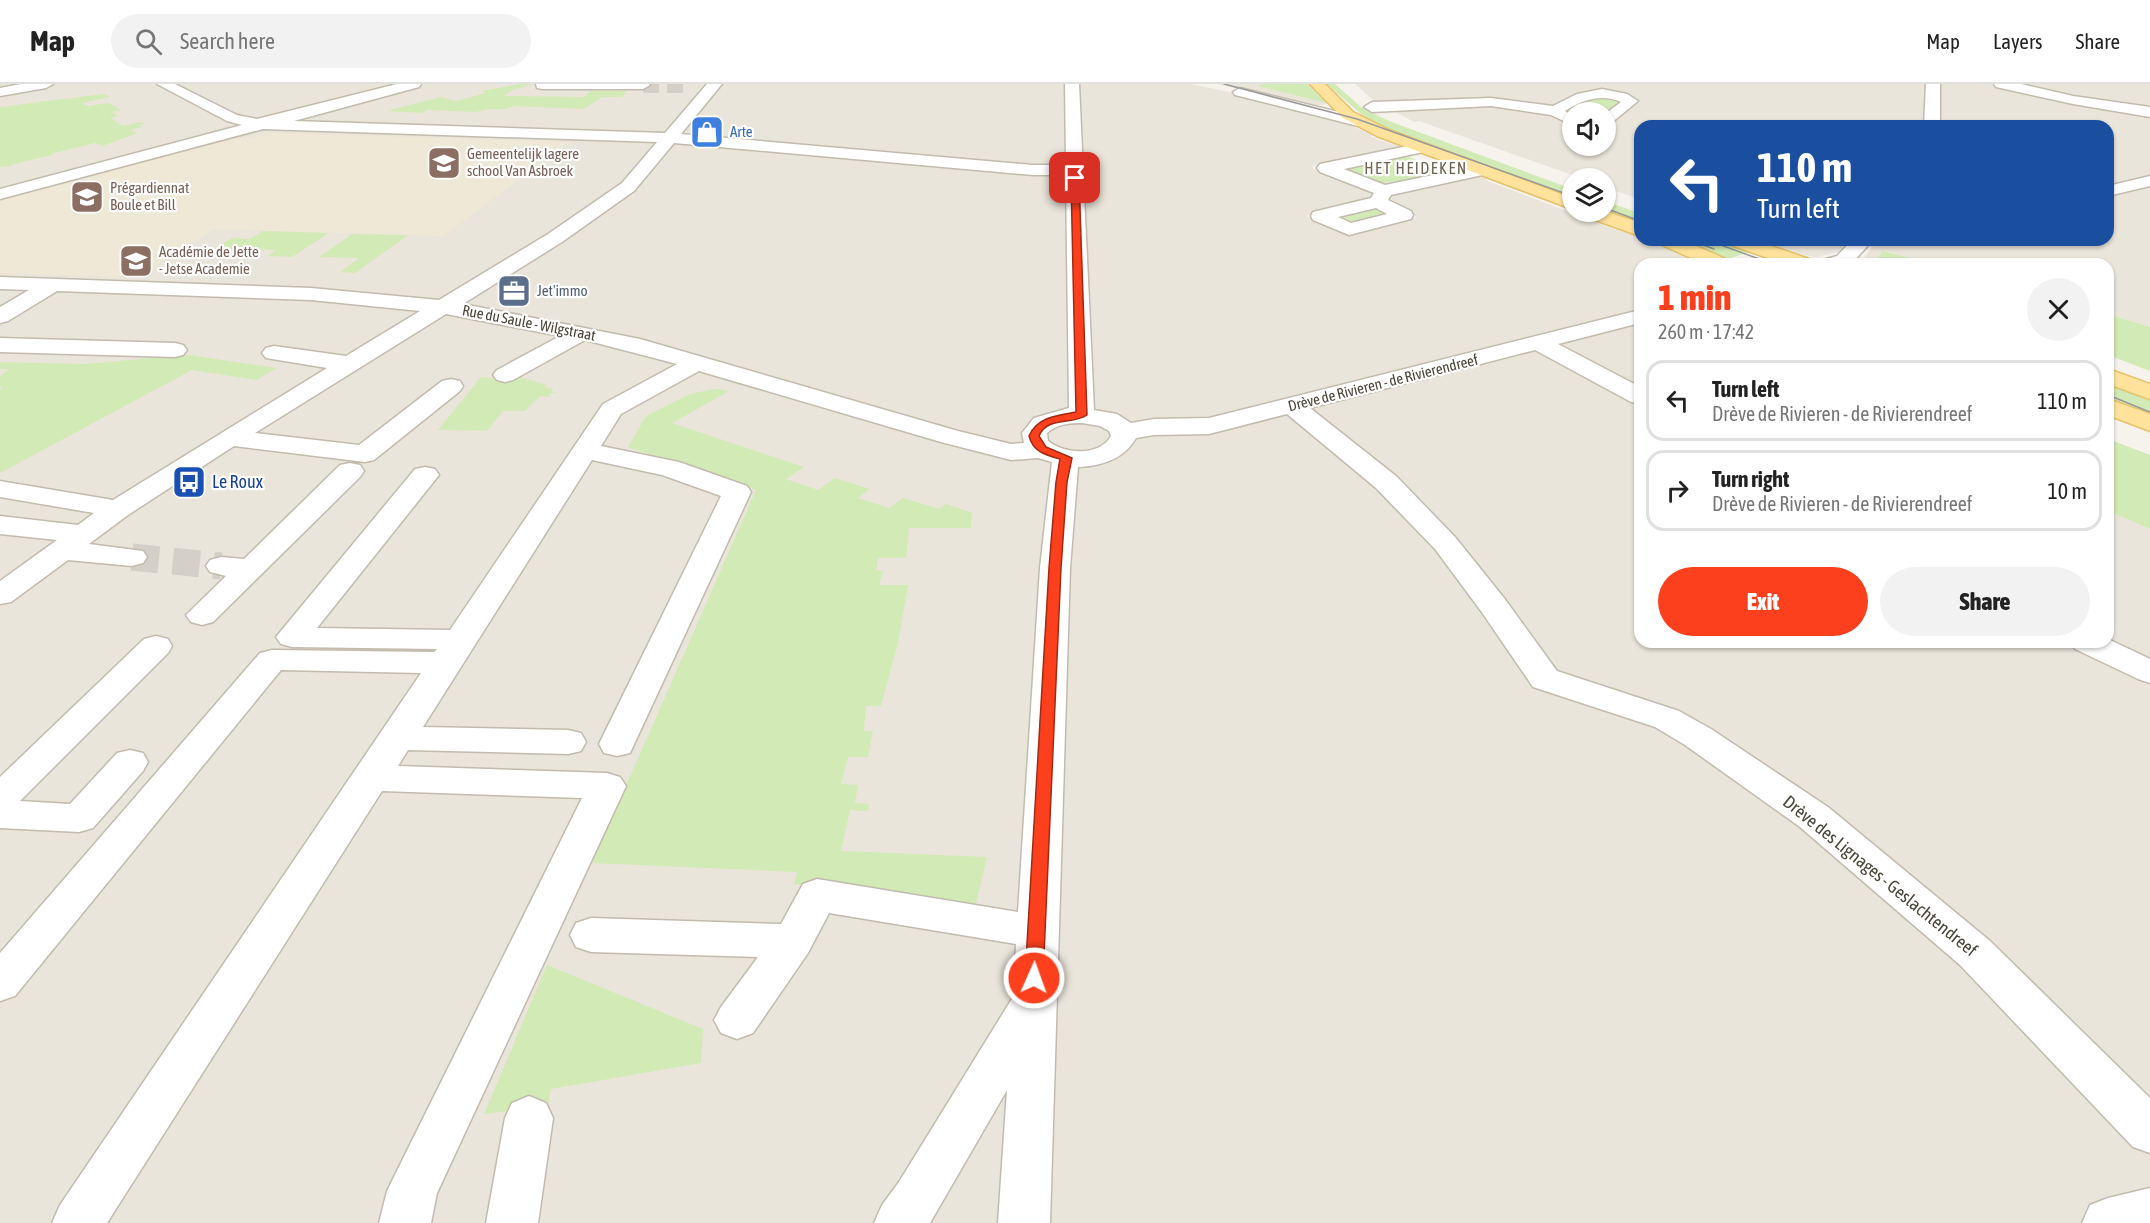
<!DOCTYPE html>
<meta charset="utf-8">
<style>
body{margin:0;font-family:"Asap Condensed",sans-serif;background:#f2f2f2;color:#222;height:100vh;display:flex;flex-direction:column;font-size:22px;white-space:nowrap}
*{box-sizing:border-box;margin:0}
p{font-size:20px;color:#767676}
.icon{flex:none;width:33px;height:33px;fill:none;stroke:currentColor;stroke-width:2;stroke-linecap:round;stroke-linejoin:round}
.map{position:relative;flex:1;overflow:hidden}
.drawer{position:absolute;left:1634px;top:174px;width:480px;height:390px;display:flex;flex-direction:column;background:#fff;border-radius:18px;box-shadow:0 2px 4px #0004}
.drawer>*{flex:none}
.top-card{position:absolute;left:1634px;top:36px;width:480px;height:126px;border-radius:18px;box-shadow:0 2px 4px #0004;background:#1a4fa0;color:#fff;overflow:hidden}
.tools{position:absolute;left:1562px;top:18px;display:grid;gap:12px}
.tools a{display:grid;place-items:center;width:54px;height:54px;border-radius:50%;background:#fff;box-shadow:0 2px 4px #0004;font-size:30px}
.pin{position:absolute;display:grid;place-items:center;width:51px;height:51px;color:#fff;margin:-26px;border-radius:12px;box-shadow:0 3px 9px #0006}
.me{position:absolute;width:66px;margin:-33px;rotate:2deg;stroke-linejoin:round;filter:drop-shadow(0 0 4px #0008)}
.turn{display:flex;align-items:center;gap:21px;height:126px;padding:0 24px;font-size:27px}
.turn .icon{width:78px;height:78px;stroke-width:2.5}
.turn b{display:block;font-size:42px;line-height:51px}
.round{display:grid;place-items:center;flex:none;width:63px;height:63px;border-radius:32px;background:#f2f2f2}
.summary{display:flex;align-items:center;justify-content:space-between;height:102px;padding:0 24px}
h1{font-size:36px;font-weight:800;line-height:45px;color:#fc3f1d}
.primary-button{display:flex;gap:12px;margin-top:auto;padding:12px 24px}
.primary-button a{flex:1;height:69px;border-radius:36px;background:#fc3f1d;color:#fff;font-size:24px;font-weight:800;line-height:69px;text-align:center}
.primary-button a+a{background:#f2f2f2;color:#222}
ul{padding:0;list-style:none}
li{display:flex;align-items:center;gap:18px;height:81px;margin:0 12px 9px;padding:0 12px;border:3px solid #e0e0e0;border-radius:18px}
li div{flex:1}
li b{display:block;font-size:22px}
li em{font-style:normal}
header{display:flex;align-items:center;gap:36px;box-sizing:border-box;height:84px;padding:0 30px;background:#fff;border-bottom:2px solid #e0e0e0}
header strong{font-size:28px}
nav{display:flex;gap:33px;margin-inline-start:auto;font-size:21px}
.search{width:420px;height:54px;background:#f2f2f2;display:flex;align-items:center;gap:15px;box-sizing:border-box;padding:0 21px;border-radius:33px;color:#767676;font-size:22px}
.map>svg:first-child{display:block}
.residential{fill:#eae5da;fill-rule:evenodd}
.education{fill:#efe8d6}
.green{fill:#d2eab5}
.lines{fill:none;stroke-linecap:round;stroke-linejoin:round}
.minor-tunnel-far1{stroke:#d4d0c8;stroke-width:16;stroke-dasharray:16 8;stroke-linecap:butt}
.minor-tunnel{stroke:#d4d0c8;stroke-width:27;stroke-dasharray:27 14;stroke-linecap:butt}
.minor-casing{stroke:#c2bbae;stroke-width:3}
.major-casing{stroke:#e6c16a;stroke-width:3}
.minor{fill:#fff;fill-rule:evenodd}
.major{fill:#ffe39c;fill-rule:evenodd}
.tram{stroke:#9a9a9a;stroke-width:1.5}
.route{fill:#fc3f1d;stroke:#a42913;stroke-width:1.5}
.labels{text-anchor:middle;stroke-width:4.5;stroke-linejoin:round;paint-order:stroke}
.far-shop-label{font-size:15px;fill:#366cbe;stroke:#fff;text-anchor:start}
.far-education-label{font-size:15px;fill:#785e54;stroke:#fff;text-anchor:start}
.far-service-label{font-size:15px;fill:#4e5e75;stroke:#fff;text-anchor:start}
.far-street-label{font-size:15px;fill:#4b4439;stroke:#fff}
.far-neighbourhood-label{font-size:16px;letter-spacing:1.5px;fill:#6e6250;stroke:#fff}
.transit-label{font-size:18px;fill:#164399;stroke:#fff;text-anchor:start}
.street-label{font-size:18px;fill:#4b4439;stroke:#fff}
</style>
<header>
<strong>Map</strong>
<div class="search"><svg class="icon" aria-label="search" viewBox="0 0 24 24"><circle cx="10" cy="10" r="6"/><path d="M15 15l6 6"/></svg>Search here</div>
<nav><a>Map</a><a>Layers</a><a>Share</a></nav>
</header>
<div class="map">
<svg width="2150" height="1139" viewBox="0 0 2150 1139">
<rect width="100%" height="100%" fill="#f6f3ec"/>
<path class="residential" d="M 0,0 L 1191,0 L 1243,11 L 1329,36 L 1334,35 L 1374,51 L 1370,52 L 1390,60 L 1399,61 L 1400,64 L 1313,82 L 1313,85 L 1376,111 L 1374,115 L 1306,132 L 1340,148 L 1351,150 L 1416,133 L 1409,125 L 1386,115 L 1386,112 L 1470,92 L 1478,92 L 1489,94 L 1485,96 L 1622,148 L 1628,147 L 1639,151 L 1640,156 L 1652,156 L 1708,180 L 1640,180 L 1639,222 L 1633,224 L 1640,227 L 1640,558 L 2108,558 L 2108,427 L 2150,445 L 2150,1139 L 0,1139 Z
M 1217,0 L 1308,0 L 1328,20 L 1314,22 Z
M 1355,0 L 2150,0 L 2150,243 L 2108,230 L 2108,180 L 1934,180 L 1884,167 L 1877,175 L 1881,180 L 1855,180 L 1863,175 L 1878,156 L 2108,156 L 2108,42 L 1640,42 L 1639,115 L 1605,103 L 1605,94 L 1581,94 L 1419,37 L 1414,38 L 1374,17 ZM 1572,28 L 1605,28 L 1605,62 L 1572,62 Z
M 1752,156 L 1848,156 L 1838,168 L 1816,173 L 1793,169 Z"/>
<path class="education" d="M 270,49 L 569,58 L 443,152 L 215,145 L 135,193 L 0,189 L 0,117 L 217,56 L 263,52 Z"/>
<path class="green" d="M 520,0 L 533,0 L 512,6 L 504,12 L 584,13 L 590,7 L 627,7 L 622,13 L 602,13 L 584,25 L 513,22 C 502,29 489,22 477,28 L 427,26 L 422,29 L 386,27 L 441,13 L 456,17 L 486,9 L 482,7 Z
M 1264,0 L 1307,0 L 1327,19 L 1258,2 Z
M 1327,0 L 1335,0 L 1361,23 L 1389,37 L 1572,105 L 1572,115 L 1386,45 L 1362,31 Z
M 104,10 L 110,13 L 81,19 L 88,22 L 108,19 L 122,26 L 111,28 L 118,32 L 110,34 L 123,42 L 141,38 L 144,40 L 139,41 L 142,43 L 130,46 L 138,49 L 102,62 L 95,59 L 50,70 L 52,71 L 10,81 L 14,82 L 0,83 L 0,23 Z
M 1607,13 L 1620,18 L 1605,30 L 1572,28 L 1572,32 L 1566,29 L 1587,15 Z
M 1403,71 L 1452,89 L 1383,99 L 1350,88 L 1348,84 Z
M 1605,117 L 1639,129 L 1639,140 L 1605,127 Z
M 1373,123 L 1390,130 L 1351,139 L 1335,132 Z
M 263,147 L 327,149 L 329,149 L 292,173 L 268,172 L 276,166 L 257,165 L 252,168 L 210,167 L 232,154 L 250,155 Z
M 352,150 L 408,151 L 355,189 L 340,188 L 359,174 L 319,173 Z
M 1682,156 L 1718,156 L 1753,167 L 1727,175 Z
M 1883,167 L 1934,180 L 1881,180 L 1877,175 Z
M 2108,230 L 2150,243 L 2150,287 L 2108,271 Z
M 188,271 L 277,284 L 256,296 L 192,286 L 0,389 L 0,306 L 3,304 L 0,303 L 0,292 L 10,285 L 0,285 L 0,278 L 83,280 Z
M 481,293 L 512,296 L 520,293 L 547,301 L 544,303 L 553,305 L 552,308 L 560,308 L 551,309 L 548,313 L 540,312 L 525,327 L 503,327 L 487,347 L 438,346 Z
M 2108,299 L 2150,315 L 2150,331 L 2108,315 Z
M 714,305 L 729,307 L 672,339 L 804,383 L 786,395 L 818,406 L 835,394 L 869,405 L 858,414 L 889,424 L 903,414 L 939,425 L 946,420 L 972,429 L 971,444 L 909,444 L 906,474 L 878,474 L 876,486 L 883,487 L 879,501 L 908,501 L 899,554 L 881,622 L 866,622 L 864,647 L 873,647 L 868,673 L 848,673 L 841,700 L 858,701 L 855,719 L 869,720 L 868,727 L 850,726 L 841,767 L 987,773 L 974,828 L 794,800 L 797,788 L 592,779 L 756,406 L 628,363 L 646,332 L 690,310 Z
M 2108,355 L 2150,371 L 2150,445 L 2108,427 Z
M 547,881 L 703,945 L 701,979 L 551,1005 L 548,1022 L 484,1030 Z"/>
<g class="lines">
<path class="minor-tunnel-far1" d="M 643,1 L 690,1"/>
<path class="minor-tunnel" d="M 132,473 L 221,482"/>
<g class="minor-casing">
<path id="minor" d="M 21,0 L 53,0 L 46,4 L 0,12 L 0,4 Z
M 157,0 L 175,0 L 237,31 L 257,35 L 397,0 L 421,0 L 419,3 L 294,37 L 665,49 L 707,0 L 722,0 L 681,50 L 1033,81 L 1066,81 L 1065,0 L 1079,0 L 1094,326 L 1117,330 L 1131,339 L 1154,335 L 1209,334 L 1640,226 L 1640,239 L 1558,260 L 1640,303 L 1640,320 L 1631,318 L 1535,266 L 1310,324 L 1396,392 L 1455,453 L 1504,514 L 1557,587 L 1679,627 L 1711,645 L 1828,723 L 1990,857 L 2150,1014 L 2150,1069 L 2133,1063 L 1960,881 L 1800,743 L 1685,661 L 1655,643 L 1533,603 L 1481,527 L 1435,465 L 1376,404 L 1287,330 L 1209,350 L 1154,351 L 1136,354 C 1124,375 1102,382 1078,383 L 1070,484 L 1050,1139 L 998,1139 L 1007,1006 L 930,1139 L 874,1139 L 882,1121 L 899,1098 L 1013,913 L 1016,860 L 829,829 L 808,869 L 753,949 L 737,955 L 721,949 L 714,936 L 721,923 L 758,873 L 591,868 L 576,863 L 570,851 L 576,839 L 591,834 L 781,840 L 803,800 L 817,795 L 1018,828 L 1040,484 L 1052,378 L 1038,374 L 1011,376 L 941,358 L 699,287 L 621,330 L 601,362 L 679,378 L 747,402 L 751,408 L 630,669 L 617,672 L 604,669 L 599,660 L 721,412 L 662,391 L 592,376 L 423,643 L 568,646 L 581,649 L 586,658 L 581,667 L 568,670 L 408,666 L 398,682 L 607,689 L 620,693 L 626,702 L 437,1109 L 431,1139 L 379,1139 L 387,1107 L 582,714 L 382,707 L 107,1139 L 52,1139 L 60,1121 L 421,589 L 281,586 L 15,912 L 0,917 L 0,869 L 260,569 L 272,566 L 434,568 L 437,565 L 292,563 L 281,560 L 276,553 L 415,385 L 425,383 L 435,385 L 439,391 L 317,544 L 450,546 L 603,320 L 677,280 L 585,256 L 513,296 L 505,298 L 497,296 L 493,291 L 497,286 L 560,252 L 446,230 L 255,349 L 359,361 L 442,297 L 451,295 L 460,297 L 463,302 L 460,307 L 374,376 L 365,378 L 234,362 L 128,431 L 89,460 L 143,467 L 147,473 L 143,479 L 132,482 L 68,476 L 11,518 L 0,520 L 0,497 L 57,456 L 0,450 L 0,432 L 78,441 L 94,429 L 0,413 L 0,397 L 113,416 L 327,284 L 266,274 L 262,269 L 266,264 L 274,262 L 346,272 L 420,227 L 311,216 L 57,207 L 8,237 L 0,239 L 0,223 L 29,206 L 0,205 L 0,193 L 311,204 L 439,216 L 548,150 L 622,99 L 657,58 L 263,45 L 0,115 L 0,105 L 242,41 L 227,37 ZM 674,59 L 1033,91 L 1066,91 L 1069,324 L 1034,334 L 1022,349 L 1024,359 L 1011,360 L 958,347 L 640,255 L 463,220 L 562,158 L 634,107 ZM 1082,339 L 1100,342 L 1109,347 L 1111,352 C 1099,373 1064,370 1048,357 L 1047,349 C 1057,340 1069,339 1082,339 Z
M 536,0 L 649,0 L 650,1 L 643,5 L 542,5 L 537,4 Z
M 1926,0 L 1940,0 L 1940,42 L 1924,42 Z
M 1994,0 L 2021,0 L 2073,12 L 2150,23 L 2150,33 L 2073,20 L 1996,3 Z
M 1240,4 L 1363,34 L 1366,37 L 1358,42 L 1235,11 L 1233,8 Z
M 1602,5 L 1627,10 L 1638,17 L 1610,40 L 1605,42 L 1605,30 L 1621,18 C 1602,9 1581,16 1565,27 L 1572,31 L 1572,41 L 1551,31 L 1491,22 L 1372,28 L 1364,23 L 1372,18 L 1491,14 L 1553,22 L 1577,10 Z
M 1422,59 L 1428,61 L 1430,64 L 1428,67 L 1344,85 L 1385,101 L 1481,81 L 1487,82 L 1490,86 L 1487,90 L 1391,111 L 1388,116 L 1411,127 L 1413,131 L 1411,135 L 1349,151 L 1313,136 L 1311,132 L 1313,128 L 1371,114 L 1374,109 L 1320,88 L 1317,84 L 1320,80 ZM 1376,124 L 1387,130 L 1351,139 L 1338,133 Z
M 2150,92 L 2150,102 L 2108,112 L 2108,102 Z
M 1852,156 L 1873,156 L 1851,180 L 1820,180 L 1823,176 L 1837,172 Z
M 0,254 L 175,259 L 183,261 L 187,266 L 183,271 L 175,273 L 0,268 Z
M 350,379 L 360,381 L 364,387 L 360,393 L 213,538 L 202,541 L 191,538 L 186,531 L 226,492 L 210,488 L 206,482 L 210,476 L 221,473 L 244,475 L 340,381 Z
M 156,552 L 168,555 L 172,562 L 168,569 L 20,717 L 70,720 L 117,669 L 130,666 L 143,669 L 148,678 L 143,687 L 93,744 L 79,748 L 0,744 L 0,693 L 144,555 Z
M 2108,555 L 2150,575 L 2150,599 L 2138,595 L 2075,565 L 2071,558 L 2108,558 Z
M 529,1012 L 546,1019 L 553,1034 L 538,1139 L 486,1139 L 505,1034 L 512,1019 Z
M 2150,1104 L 2150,1139 L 2082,1139 L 2090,1121 L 2108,1114 Z"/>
</g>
<g class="major-casing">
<path id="major" d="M 1310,0 L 1325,0 L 1353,28 L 1389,46 L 1572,114 L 1572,125 L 1377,52 L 1343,34 Z
M 1605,127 L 1640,139 L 1640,152 L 1584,132 L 1582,128 Z
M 1657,156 L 1683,156 L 1728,176 L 1731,180 L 1704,180 L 1660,160 Z
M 1725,156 L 1754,156 L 1812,176 L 1815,180 L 1785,180 L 1728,160 Z
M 2108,285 L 2150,300 L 2150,315 L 2108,300 Z
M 2108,315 L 2150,330 L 2150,347 L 2108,331 Z"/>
</g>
<use href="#minor" class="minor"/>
<use href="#major" class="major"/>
<path class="tram" d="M 1224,0 L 1357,35 L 1572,112
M 1605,124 L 1640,137
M 1690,156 L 1714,165
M 1707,156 L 1773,180
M 2108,311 L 2150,328"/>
</g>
<path class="route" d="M 1075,92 L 1079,94 L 1087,331 C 1073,341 1047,332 1039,352 L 1046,363 L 1072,374 L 1067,398 L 1061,484 L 1043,894 L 1041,899 L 1034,902 L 1028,899 L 1025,894 L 1049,484 L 1056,398 L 1060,375 C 1046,371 1033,368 1029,352 C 1037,333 1058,331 1076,328 L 1071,94 Z"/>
<defs>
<g id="shop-square" transform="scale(1.725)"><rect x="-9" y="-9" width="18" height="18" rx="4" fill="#3f7fe0" stroke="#fff"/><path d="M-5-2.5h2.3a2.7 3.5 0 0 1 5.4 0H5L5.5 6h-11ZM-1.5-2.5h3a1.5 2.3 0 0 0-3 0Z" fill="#fff"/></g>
<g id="school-square" transform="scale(1.725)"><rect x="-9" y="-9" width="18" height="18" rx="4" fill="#8d6e63" stroke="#fff"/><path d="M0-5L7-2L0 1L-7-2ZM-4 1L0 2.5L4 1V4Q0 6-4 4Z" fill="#fff"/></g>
<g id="office-square" transform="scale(1.725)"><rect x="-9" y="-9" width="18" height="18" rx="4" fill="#5c6f8a" stroke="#fff"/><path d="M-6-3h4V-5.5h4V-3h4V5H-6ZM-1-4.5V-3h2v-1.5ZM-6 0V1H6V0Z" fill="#fff"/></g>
<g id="bus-square" transform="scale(1.725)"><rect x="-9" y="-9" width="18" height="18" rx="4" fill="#1a4fb4" stroke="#fff"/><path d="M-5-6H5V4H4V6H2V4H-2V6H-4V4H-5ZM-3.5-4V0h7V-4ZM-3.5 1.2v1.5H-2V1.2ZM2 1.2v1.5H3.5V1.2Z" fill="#fff"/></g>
</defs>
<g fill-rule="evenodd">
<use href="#shop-square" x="707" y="48"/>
<use href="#school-square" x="444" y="79"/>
<use href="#school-square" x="87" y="113"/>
<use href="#school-square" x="136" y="177"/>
<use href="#office-square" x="514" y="207"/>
<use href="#bus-square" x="189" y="398"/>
</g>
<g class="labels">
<g class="far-shop-label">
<text x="730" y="53">Arte</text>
</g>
<g class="far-education-label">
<text x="467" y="75">Gemeentelijk lagere<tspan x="467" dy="17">school Van Asbroek</tspan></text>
<text x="110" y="109">Prégardiennat<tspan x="110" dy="17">Boule et Bill</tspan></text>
<text x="159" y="173">Académie de Jette<tspan x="159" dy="17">- Jetse Academie</tspan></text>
</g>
<g class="far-service-label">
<text x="537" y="212">Jet'immo</text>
</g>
<g class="far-street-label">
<text transform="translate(529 239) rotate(11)" y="5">Rue du Saule - Wilgstraat</text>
<text transform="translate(1383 299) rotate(-14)" y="5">Drève de Rivieren - de Rivierendreef</text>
</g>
<g class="far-neighbourhood-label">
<text x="1416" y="90">HET HEIDEKEN</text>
</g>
<g class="transit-label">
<text x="212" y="404">Le Roux</text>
</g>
<g class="street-label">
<text transform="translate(1880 792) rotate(39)" y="6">Drève des Lignages - Geslachtendreef</text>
</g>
</g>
</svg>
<div class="tools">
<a><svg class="icon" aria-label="sound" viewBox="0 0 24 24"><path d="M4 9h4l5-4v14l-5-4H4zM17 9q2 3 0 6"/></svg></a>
<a><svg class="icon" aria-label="layers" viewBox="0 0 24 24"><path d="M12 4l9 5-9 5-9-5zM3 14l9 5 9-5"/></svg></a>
</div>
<div class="pin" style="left:1075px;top:94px;background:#d93025"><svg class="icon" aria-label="arrive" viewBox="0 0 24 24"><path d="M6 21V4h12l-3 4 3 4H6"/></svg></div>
<svg class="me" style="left:1034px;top:894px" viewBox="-20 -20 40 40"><circle r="17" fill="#fc3f1d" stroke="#fff" stroke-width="3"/><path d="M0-11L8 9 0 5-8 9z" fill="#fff"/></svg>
<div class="top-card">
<div class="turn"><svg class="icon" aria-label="left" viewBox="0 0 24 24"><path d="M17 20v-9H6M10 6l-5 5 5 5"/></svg><div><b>110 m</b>Turn left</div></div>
</div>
<section class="drawer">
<div class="summary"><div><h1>1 min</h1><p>260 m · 17:42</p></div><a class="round"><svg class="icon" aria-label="close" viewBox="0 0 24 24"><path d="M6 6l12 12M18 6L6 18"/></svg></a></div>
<ul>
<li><svg class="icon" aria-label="left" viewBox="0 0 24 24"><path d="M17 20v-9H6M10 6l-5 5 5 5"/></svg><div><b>Turn left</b><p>Drève de Rivieren - de Rivierendreef</p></div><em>110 m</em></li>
<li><svg class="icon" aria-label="right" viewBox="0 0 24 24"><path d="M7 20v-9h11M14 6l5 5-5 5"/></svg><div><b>Turn right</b><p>Drève de Rivieren - de Rivierendreef</p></div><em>10 m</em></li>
</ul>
<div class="primary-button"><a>Exit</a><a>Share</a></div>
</section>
</div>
